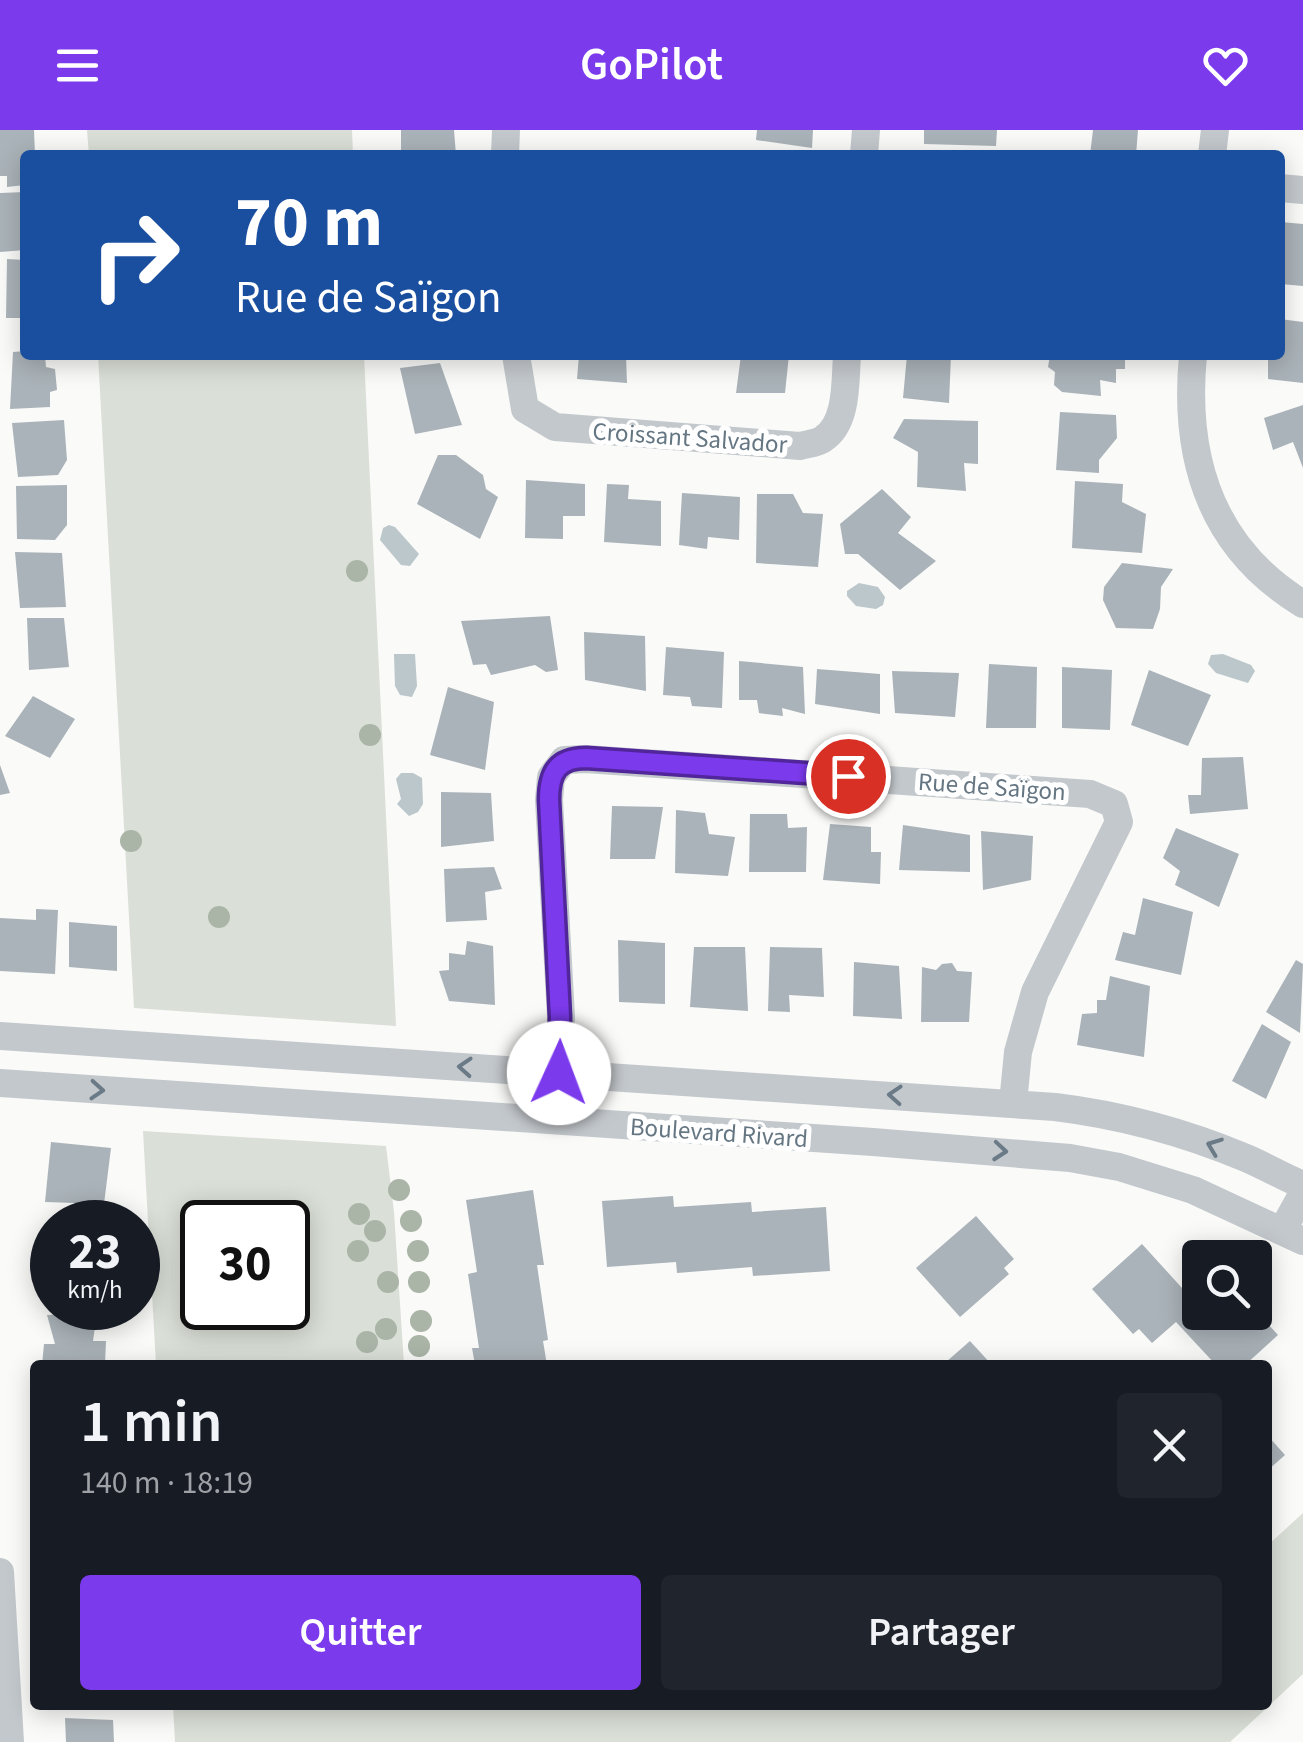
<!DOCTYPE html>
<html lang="fr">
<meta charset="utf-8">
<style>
body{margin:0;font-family:"Source Sans 3",sans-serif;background:#20242c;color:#f1f3f6;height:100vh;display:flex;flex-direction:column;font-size:38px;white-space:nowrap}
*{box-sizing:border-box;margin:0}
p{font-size:32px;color:#9ea1a6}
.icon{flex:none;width:55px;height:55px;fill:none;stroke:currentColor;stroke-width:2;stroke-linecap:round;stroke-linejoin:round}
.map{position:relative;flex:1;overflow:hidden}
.details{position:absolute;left:30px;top:1230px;width:1242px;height:350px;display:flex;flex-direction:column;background:#171b24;border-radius:10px;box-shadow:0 5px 25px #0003}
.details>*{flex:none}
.top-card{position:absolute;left:20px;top:20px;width:1265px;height:210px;border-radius:10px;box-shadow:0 5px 25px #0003;background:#1a4fa0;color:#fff;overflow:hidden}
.tools{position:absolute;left:1182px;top:1110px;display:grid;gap:20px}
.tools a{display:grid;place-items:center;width:90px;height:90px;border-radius:10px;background:#171b24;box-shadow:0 5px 25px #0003;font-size:50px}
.speed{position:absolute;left:30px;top:1070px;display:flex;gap:20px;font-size:50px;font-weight:700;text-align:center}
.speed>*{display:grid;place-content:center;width:130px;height:130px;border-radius:50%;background:#171b24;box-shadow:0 5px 25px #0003;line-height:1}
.speed small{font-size:25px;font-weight:400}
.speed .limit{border:5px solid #111;border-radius:15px;background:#fff;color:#111}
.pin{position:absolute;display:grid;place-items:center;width:85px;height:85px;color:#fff;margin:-42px;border:5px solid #fff;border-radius:50%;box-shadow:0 2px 10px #0007}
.me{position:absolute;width:110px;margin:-55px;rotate:2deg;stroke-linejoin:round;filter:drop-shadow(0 0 8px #0008)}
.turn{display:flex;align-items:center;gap:35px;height:210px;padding:0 50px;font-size:45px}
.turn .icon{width:130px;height:130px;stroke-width:2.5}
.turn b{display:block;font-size:70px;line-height:85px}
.round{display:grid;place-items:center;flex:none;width:105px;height:105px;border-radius:10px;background:#20242c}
.headline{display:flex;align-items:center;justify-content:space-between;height:170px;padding:0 50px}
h1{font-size:60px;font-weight:600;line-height:75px}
.action{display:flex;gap:20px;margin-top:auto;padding:20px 50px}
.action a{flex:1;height:115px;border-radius:10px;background:#7c3aed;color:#fff;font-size:40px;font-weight:600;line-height:115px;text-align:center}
.action a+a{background:#20242c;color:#f1f3f6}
header{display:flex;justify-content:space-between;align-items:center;height:130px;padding:0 50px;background:#7c3aed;color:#fff;font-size:45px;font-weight:600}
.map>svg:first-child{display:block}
.green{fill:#dadfd7;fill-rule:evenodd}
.water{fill:#bbc7cb}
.building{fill:#aab3b9}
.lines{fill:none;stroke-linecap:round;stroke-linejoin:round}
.minor{stroke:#c3c8cc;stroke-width:28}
.tree{fill:#aab4a7}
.oneway{stroke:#6a7a87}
.route-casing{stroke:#51269a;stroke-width:25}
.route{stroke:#7c3aed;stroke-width:18}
.labels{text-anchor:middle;stroke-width:10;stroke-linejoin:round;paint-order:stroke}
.street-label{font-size:25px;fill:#657683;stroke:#fff}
</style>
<header><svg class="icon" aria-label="menu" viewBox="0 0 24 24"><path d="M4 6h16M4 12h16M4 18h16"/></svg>GoPilot<svg class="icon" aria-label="heart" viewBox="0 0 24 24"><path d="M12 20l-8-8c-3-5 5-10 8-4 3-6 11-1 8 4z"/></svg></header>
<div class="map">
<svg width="1303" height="1612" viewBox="0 0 1303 1612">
<rect width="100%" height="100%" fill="#fafaf8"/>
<path class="green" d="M 87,0 L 352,0 L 353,25 L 89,25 Z
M 98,225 L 364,225 L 396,896 L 134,878 Z
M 143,1001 L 386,1016 L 394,1082 L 404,1235 L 156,1235 ZM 202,1092 L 288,1092 L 288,1178 L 202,1178 Z
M 1303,1383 L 1303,1544 L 1230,1612 L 175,1612 L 173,1575 L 1268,1575 L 1268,1415 Z"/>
<path class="water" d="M 389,395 L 395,397 L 419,424 L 410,436 L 401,435 L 380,410 L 383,398 Z
M 859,453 L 878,457 L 885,467 L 883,475 L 876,479 L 856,476 L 847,466 L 847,461 Z
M 394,524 L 415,524 L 417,556 L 412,567 L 400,565 L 395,556 Z
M 1223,524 L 1251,535 L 1255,541 L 1248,553 L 1216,543 L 1208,534 L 1211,525 Z
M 401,643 L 413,643 L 422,648 L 423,674 L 418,682 L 409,686 L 397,674 L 401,669 L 396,649 Z"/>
<path class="building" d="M 0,0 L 34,0 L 35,25 L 25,25 L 25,55 L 7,57 L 7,46 L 0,46 Z
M 401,0 L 454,0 L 456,25 L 401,25 Z
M 757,0 L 813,0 L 812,18 L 756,10 Z
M 924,0 L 997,0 L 996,16 L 924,14 Z
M 1093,0 L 1138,0 L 1136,25 L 1090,25 Z
M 25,62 L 25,120 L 0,122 L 0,63 Z
M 1281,92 L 1303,94 L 1303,156 L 1280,154 Z
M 7,129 L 25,130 L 25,188 L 6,188 Z
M 1280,189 L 1303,192 L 1303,253 L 1268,249 L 1268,225 L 1280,225 Z
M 25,221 L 25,225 L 45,225 L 46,237 L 55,239 L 57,260 L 50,262 L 50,277 L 10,279 L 13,222 Z
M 579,225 L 626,225 L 627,253 L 577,249 Z
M 741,225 L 789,225 L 785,263 L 736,263 Z
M 907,225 L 951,225 L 949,273 L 903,268 Z
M 1050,225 L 1125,225 L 1125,239 L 1116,239 L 1116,253 L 1100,250 L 1101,266 L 1062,262 L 1054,255 L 1055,242 L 1048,237 Z
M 440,233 L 462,295 L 415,304 L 400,238 Z
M 1303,275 L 1303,338 L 1293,312 L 1273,320 L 1264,288 Z
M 1060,282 L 1116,285 L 1117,308 L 1099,330 L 1099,343 L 1056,340 Z
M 904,289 L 978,291 L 978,334 L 964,333 L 966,361 L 917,357 L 918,322 L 893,308 Z
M 64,290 L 67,330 L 58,345 L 18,347 L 12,293 Z
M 438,325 L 456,325 L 483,345 L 486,359 L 498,367 L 480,409 L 417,374 Z
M 526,350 L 585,354 L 585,386 L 563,386 L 563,409 L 525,408 Z
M 1075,351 L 1123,354 L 1122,372 L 1146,384 L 1142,423 L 1072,418 Z
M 607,354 L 629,355 L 628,369 L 661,371 L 661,416 L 604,412 Z
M 67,355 L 67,395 L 55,410 L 17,409 L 16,356 Z
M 882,359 L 911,387 L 898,403 L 936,431 L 900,460 L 858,424 L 845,424 L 840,394 Z
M 682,363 L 740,367 L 739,410 L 708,407 L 707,419 L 679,415 Z
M 757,364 L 793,364 L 803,383 L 823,384 L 818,437 L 756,433 Z
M 15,422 L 62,423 L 66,477 L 20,478 Z
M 1122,433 L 1173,439 L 1161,457 L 1160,479 L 1153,499 L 1116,498 L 1103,470 L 1104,457 Z
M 550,486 L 558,540 L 546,542 L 535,535 L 491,545 L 486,534 L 473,535 L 461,491 Z
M 27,488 L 64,488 L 69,537 L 29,540 Z
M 584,502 L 645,506 L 646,561 L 585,550 Z
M 666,517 L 724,522 L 722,578 L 692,576 L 690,567 L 663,565 Z
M 739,531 L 803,537 L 805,584 L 782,578 L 783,586 L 759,583 L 757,570 L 739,570 Z
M 989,534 L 1037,537 L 1036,598 L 986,598 Z
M 1062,537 L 1112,540 L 1110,600 L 1062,598 Z
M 817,539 L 880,544 L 880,584 L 815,574 Z
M 1149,540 L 1211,565 L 1188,616 L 1131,595 Z
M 892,541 L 959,543 L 955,587 L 895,583 Z
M 448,557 L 494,572 L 485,640 L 430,625 Z
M 33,566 L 75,589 L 50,628 L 5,606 Z
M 1243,627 L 1248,679 L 1190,684 L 1188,665 L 1201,665 L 1202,628 Z
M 0,635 L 10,663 L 0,665 Z
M 441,662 L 491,663 L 494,711 L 441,717 Z
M 612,676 L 663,677 L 655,729 L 610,729 Z
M 676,680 L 705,683 L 709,704 L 735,707 L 728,746 L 675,743 Z
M 750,684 L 787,684 L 788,698 L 807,697 L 806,742 L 749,742 Z
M 830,694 L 871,697 L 871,722 L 881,722 L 880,754 L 823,750 Z
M 903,695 L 970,705 L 970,742 L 899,740 Z
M 1176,698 L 1239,724 L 1219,777 L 1175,755 L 1180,741 L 1163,728 Z
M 981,701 L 1033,706 L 1031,750 L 983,760 Z
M 494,737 L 502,759 L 485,762 L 487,790 L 446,792 L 444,739 Z
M 1143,768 L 1193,782 L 1181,845 L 1115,830 L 1123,802 L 1135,805 Z
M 36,779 L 58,780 L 55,844 L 0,841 L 0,788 L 36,790 Z
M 69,792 L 117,796 L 117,841 L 69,837 Z
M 618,810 L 665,813 L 665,874 L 619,872 Z
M 467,811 L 493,816 L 495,875 L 449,871 L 439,841 L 449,840 L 449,823 L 465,825 Z
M 694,817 L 745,817 L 748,881 L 690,877 Z
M 770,817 L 822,818 L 824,867 L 789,865 L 790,882 L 768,881 Z
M 1296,830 L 1303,834 L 1300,903 L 1266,882 Z
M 854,832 L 899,836 L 902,889 L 853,886 Z
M 952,833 L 957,841 L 972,842 L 969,892 L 921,892 L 922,837 L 936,840 L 942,834 Z
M 1110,846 L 1150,856 L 1144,927 L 1077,915 L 1082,884 L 1097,883 L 1097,870 L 1106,870 Z
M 1262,894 L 1291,912 L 1266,969 L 1232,951 Z
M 51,1012 L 111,1018 L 104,1074 L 45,1072 Z
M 533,1060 L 544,1135 L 537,1135 L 548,1210 L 543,1211 L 547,1235 L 475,1235 L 472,1218 L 479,1218 L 468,1144 L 477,1142 L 466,1070 Z
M 673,1066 L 674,1077 L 751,1072 L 752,1082 L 826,1077 L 830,1141 L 753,1146 L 752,1137 L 677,1143 L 676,1132 L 607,1137 L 602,1071 Z
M 55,1086 L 101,1088 L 101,1092 L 56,1092 Z
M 976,1086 L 1014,1129 L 1004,1138 L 1009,1144 L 960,1187 L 916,1138 Z
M 1142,1114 L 1192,1169 L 1200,1162 L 1200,1182 L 1257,1182 L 1278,1205 L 1245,1235 L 1216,1235 L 1176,1192 L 1152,1213 L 1139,1199 L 1133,1204 L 1092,1159 Z
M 45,1135 L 52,1135 L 52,1167 L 43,1168 Z
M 97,1183 L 93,1211 L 106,1211 L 105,1235 L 42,1235 L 44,1214 L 55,1214 L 47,1185 Z
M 970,1211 L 992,1235 L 943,1235 L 946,1232 Z
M 1268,1306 L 1285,1325 L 1268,1340 Z
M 65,1588 L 113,1590 L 114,1612 L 66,1612 Z"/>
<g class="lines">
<path class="minor" d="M 505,25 L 506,0
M 864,25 L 866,0
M 1212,25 L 1215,0
M 1280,58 L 1303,60
M 516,225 L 525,279 L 555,297 L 800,316 C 807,314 818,313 823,309 C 848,293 845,251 847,225
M 1193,225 C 1183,329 1211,418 1303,474
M 0,906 L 1055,977 C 1121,985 1184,1002 1246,1028 C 1265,1036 1283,1047 1303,1055
M 559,943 L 561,887 L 549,670 L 551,647 L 564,630 L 586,629 L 1090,664 L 1114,674 L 1119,692 L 1035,862 L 1018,922 L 1013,973
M 0,953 L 873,1012 L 1070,1028 L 1119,1037 L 1193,1060 L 1303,1111
M 1282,1101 L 1303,1063
M 0,1442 L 10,1612"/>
</g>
<g class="tree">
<circle cx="357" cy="441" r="11"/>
<circle cx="370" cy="605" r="11"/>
<circle cx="131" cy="711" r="11"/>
<circle cx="219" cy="787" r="11"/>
<circle cx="399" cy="1060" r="11"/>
<circle cx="359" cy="1084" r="11"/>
<circle cx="411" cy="1091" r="11"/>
<circle cx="375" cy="1101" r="11"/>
<circle cx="358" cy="1121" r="11"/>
<circle cx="418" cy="1121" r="11"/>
<circle cx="388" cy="1152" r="11"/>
<circle cx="419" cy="1152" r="11"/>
<circle cx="421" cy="1191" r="11"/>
<circle cx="386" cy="1199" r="11"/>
<circle cx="367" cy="1212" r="11"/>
<circle cx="419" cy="1216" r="11"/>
</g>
<defs><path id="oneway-chevron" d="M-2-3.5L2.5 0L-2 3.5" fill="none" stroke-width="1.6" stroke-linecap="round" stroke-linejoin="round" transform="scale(2.5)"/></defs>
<g class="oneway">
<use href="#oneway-chevron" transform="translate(465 937) rotate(-176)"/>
<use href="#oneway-chevron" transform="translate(97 960) rotate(4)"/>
<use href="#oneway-chevron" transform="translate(895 965) rotate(-176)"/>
<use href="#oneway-chevron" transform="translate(1214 1016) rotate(-159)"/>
<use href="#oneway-chevron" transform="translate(1000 1021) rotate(5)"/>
</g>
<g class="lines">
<g class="route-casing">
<path id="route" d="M 559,943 L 560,887 L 549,670 C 549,643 557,628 586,628 L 848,646"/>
</g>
<use href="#route" class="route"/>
</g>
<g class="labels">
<g class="street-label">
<text transform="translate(690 307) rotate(4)" y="9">Croissant Salvador</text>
<text transform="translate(992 656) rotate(4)" y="9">Rue de Saïgon</text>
<text transform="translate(719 1002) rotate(4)" y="9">Boulevard Rivard</text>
</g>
</g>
</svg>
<div class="tools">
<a><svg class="icon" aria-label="search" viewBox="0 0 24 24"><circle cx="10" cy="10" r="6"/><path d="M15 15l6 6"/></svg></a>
</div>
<div class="speed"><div>23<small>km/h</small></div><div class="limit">30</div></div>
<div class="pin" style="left:848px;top:646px;background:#d93025"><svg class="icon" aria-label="arrive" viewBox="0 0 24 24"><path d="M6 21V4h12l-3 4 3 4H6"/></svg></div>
<svg class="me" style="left:559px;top:943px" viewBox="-20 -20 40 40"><circle r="19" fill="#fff"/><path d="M0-13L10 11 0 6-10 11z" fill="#7c3aed"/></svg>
<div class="top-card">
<div class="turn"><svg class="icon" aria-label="right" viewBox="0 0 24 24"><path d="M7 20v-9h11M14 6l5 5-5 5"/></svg><div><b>70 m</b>Rue de Saïgon</div></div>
</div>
<section class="details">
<div class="headline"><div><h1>1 min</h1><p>140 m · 18:19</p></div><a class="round"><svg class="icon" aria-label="close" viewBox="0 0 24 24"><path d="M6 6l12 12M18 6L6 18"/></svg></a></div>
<div class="action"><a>Quitter</a><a>Partager</a></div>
</section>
</div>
